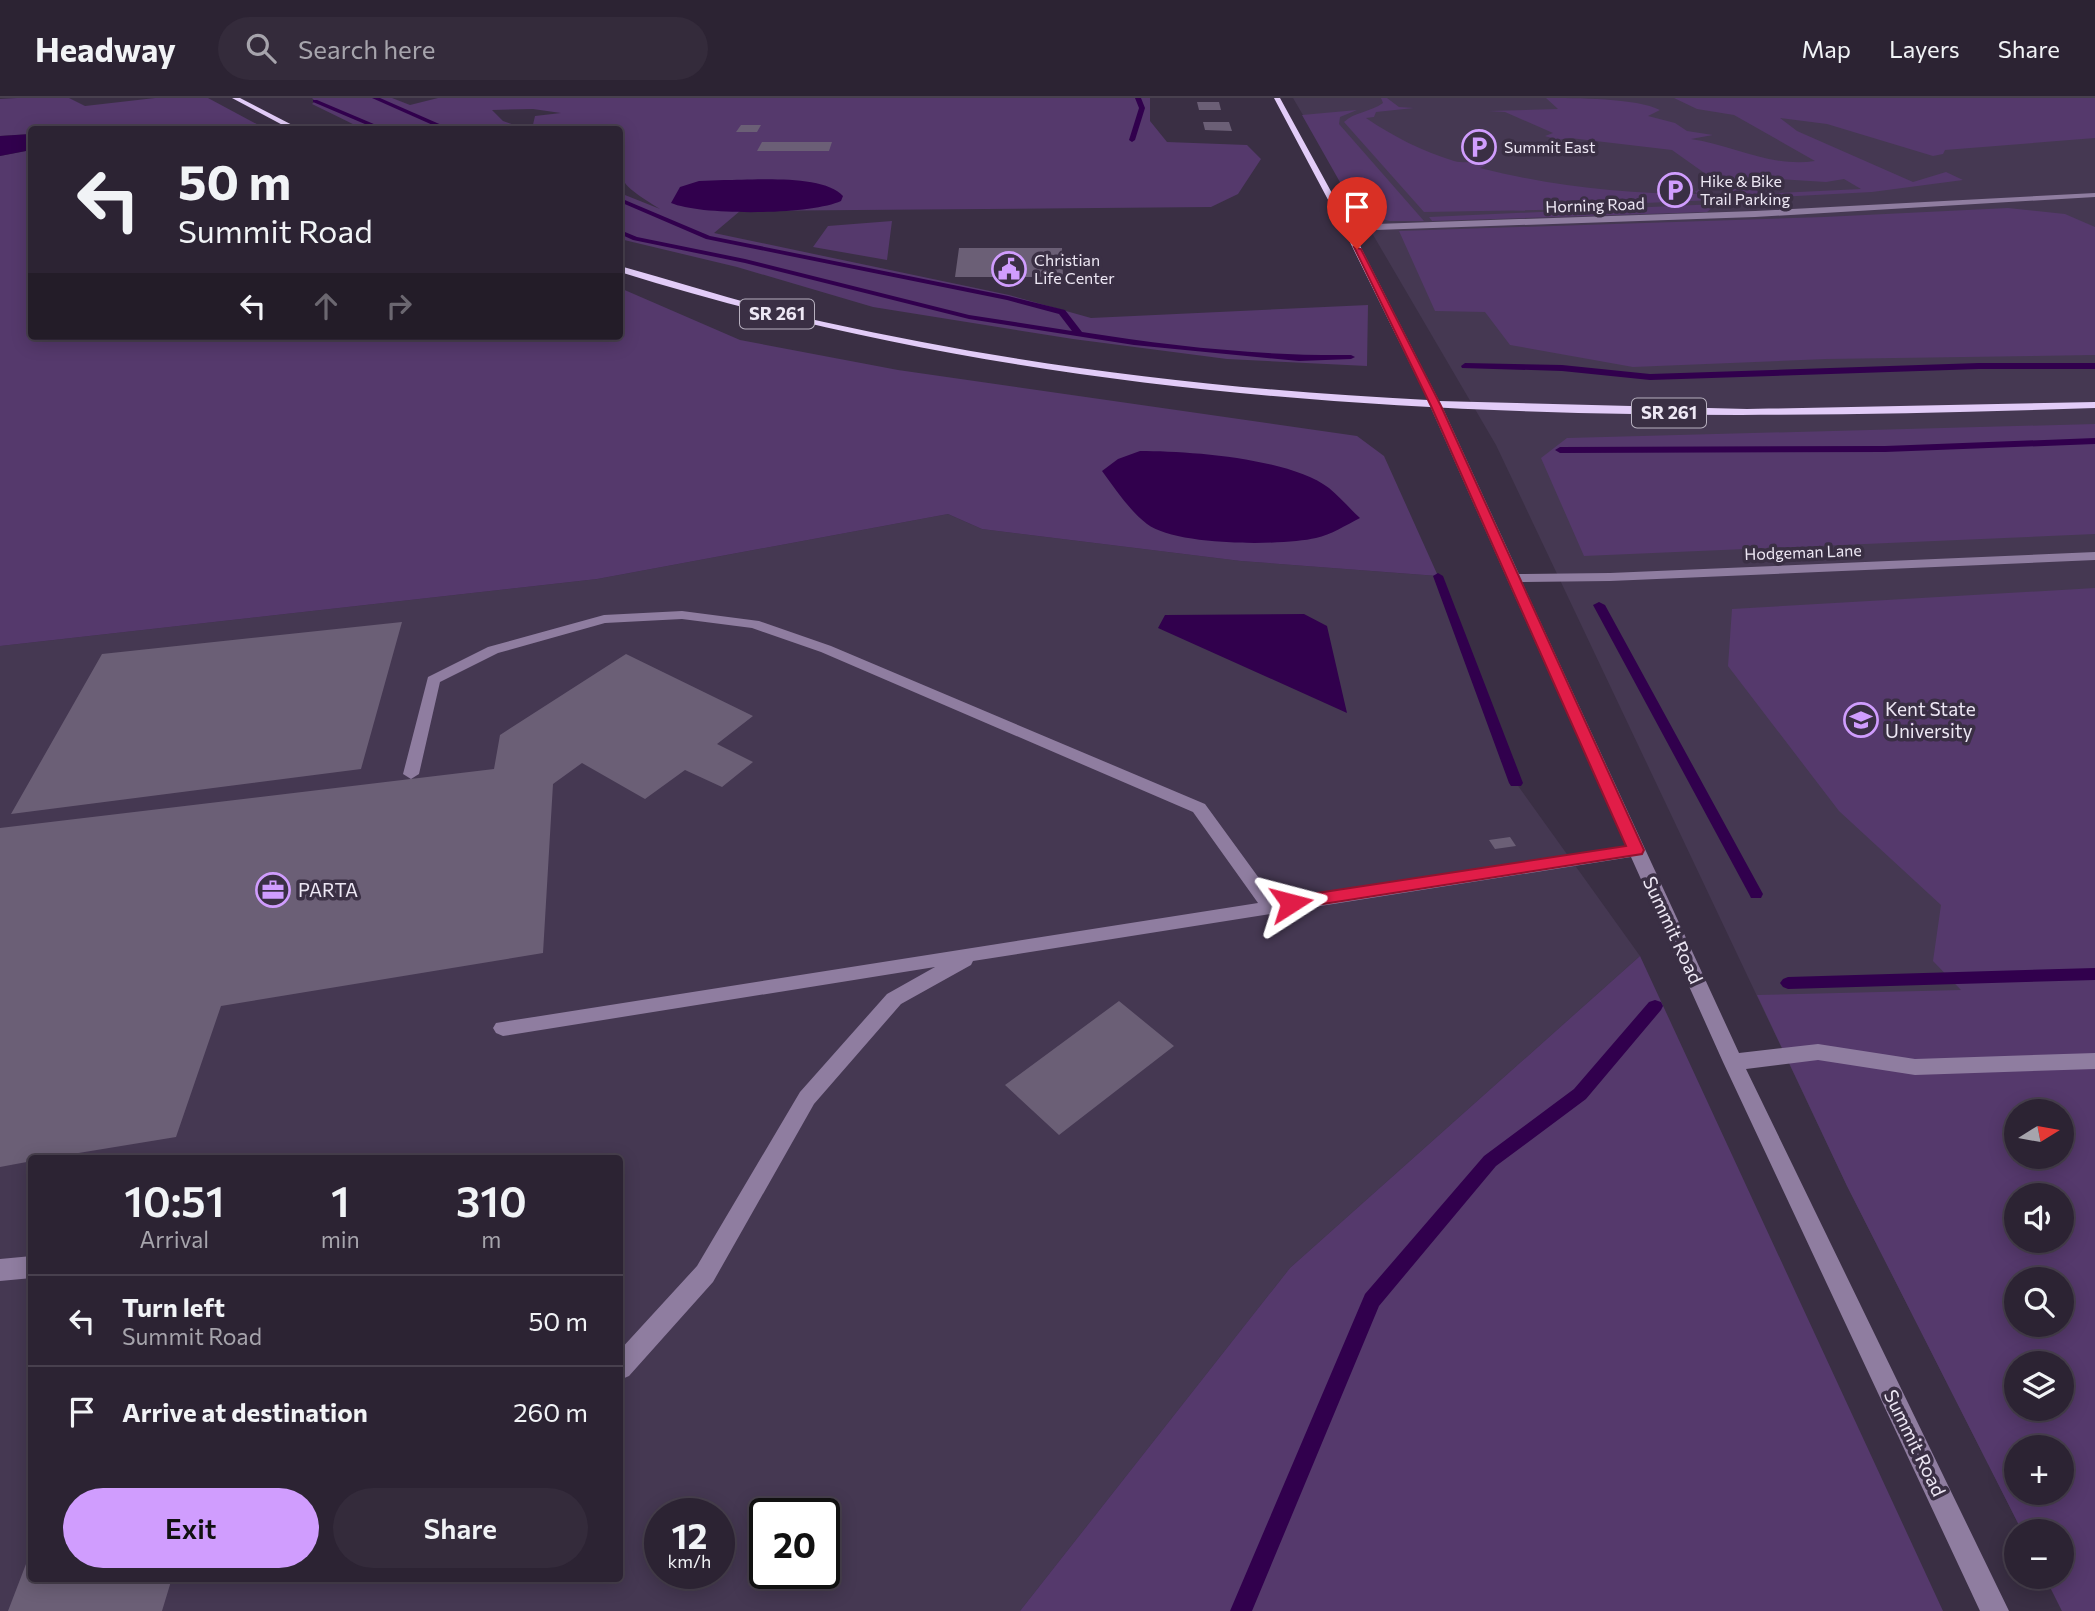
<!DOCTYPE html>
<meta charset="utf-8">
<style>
body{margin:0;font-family:Commissioner,sans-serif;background:#342b3b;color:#f1f3f6;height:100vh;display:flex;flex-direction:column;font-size:26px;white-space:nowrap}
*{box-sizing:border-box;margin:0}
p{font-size:23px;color:#a6a4ac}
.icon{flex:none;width:38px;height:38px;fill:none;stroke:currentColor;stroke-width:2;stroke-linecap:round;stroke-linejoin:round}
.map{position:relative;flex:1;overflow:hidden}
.side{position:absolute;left:28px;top:1057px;width:595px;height:427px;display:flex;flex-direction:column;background:#2c2333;border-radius:7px;box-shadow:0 4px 18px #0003,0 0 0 2px #48404e}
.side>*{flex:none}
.banner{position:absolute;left:28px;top:28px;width:595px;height:214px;border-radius:7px;box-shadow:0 4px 18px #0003,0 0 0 2px #48404e;background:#2c2333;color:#f1f3f6;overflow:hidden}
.needle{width:46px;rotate:79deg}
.buttons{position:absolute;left:2004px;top:1001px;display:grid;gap:14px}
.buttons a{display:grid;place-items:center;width:70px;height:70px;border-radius:50%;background:#2c2333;box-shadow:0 4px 18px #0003,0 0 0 2px #48404e;font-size:35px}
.speed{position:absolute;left:644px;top:1400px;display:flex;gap:14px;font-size:35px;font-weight:700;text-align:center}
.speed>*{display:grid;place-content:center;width:91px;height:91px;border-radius:50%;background:#2c2333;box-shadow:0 4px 18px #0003,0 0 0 2px #48404e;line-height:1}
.speed small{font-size:18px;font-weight:400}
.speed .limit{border:4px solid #111;border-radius:10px;background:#fff;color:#111}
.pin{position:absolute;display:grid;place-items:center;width:60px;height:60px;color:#fff;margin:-72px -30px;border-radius:50% 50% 50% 0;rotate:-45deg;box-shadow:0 0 7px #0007}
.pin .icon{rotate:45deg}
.me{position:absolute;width:77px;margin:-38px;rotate:81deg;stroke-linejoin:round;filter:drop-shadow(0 0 5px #0008)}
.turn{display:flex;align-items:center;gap:24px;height:147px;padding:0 35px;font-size:32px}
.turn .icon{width:91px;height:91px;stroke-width:2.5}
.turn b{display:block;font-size:49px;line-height:60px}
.lanes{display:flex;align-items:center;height:66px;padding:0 35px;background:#0003;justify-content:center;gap:35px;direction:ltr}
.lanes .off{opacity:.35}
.eta{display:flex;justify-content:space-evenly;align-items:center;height:119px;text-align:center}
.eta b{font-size:42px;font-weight:600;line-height:49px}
.action{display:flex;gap:14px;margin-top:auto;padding:14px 35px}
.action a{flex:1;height:80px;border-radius:42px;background:#d09dfe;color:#111;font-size:28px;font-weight:600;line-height:80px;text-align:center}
.action a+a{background:#342b3b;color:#f1f3f6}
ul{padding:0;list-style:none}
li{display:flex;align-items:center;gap:21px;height:91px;padding:0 35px;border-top:2px solid #48404e}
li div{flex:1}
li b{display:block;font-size:26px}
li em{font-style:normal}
header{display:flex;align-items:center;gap:42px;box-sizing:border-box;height:98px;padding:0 35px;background:#2c2333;border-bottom:2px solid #48404e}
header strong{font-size:33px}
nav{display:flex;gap:38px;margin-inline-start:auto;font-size:24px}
.search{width:490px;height:63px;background:#342b3b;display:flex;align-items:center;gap:18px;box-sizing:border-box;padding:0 24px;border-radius:38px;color:#a6a4ac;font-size:26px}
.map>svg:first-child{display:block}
.built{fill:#453852;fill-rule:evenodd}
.green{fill:#55396c;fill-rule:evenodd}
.water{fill:#31004d}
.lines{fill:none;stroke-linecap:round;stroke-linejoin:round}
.stream{fill:#31004d;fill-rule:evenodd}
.building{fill:#6b5f76}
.minor{fill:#8f7da0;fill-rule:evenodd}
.major{fill:#e2ccf8;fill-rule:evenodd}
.route{fill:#e11d48;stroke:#92132f;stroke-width:2}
.labels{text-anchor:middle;stroke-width:7;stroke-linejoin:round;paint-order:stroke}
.far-poi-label{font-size:16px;fill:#ede7f4;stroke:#3a2f44;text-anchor:start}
.far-street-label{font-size:16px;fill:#ede7f4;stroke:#3a2f44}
.shield{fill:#3a2f44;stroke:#b7b0bf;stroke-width:2}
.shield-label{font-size:18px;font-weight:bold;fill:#ede7f4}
.poi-label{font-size:19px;fill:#ede7f4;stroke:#3a2f44;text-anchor:start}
.street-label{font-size:19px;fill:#ede7f4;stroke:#3a2f44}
</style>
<header>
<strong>Headway</strong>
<div class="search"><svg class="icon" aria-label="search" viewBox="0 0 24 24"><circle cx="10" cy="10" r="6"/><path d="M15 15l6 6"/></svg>Search here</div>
<nav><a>Map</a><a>Layers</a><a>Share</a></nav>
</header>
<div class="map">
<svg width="2095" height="1513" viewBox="0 0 2095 1513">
<rect width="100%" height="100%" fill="#3a2f44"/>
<path class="built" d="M 1293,0 L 2095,0 L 2095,1513 L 2062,1513 L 2045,1479 L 2062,1479 L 2062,1433 L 2022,1433 L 1847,1088 L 1496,347 ZM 2016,1013 L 2062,1013 L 2062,1059 L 2016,1059 ZM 2016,1097 L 2062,1097 L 2062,1143 L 2016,1143 ZM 2016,1181 L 2062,1181 L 2062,1227 L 2016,1227 ZM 2016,1265 L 2062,1265 L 2062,1311 L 2016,1311 ZM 2016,1349 L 2062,1349 L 2062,1395 L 2016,1395 Z
M 948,416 L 982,431 L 1241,463 L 1438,478 L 1516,685 L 1640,858 L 1290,1170 L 1020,1513 L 0,1513 L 0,548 L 597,481 ZM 32,1060 L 620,1060 L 620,1480 L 32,1480 ZM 660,1416 L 719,1416 L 719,1475 L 660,1475 ZM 765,1416 L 824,1416 L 824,1475 L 765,1475 Z"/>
<path class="green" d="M 17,0 L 69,0 L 85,8 L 155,0 L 208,0 L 266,31 L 32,32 L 31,36 L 0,38 L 0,1 Z
M 312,0 L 392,0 L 410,7 L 438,0 L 1150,0 L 1150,23 L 1167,44 L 1247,47 L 1261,61 L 1238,96 L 1211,109 L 740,113 L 714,135 L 1009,197 L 1091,220 L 1368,207 L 1367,268 L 1227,261 L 1073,241 L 873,209 L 737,169 L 620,141 L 620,95 L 660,111 C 613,81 620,86 620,32 L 532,31 L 535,18 L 561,15 L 533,11 L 492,12 L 503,23 L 526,31 L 363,31 L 312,6 L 315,3 Z
M 1381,0 L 1387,0 L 1399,9 L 1414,10 L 1376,14 L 1374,19 L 1366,20 C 1394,39 1422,53 1454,63 C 1465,66 1475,62 1486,67 L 1480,70 C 1551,88 1624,96 1697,96 L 1695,93 L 1699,92 L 1715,102 L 1621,106 L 1589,111 L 1424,114 L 1344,24 C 1354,14 1371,14 1383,5 Z
M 1546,0 C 1575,0 1637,0 1660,12 L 1648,18 L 1675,25 L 1687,33 L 1713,37 L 1691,41 C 1733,47 1772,70 1815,63 L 1734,17 L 1697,11 L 1674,0 L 2095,0 L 2095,40 L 1945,52 L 1943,56 L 1933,58 L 1827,26 L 1780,20 L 1797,33 L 1913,84 L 1946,74 L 1963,82 L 1872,94 L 1741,101 L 1672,52 L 1570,40 L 1558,42 L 1545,38 L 1553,35 L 1505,14 L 1488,13 L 1558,11 ZM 1746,79 L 1826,84 L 1844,81 L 1861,91 L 1760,96 Z
M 1357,12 L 1340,19 L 1339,26 L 1424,123 L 1390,123 L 1358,116 L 1302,17 Z
M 31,52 L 32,238 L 620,238 L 620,190 L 740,242 L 898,272 L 1357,338 L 1384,358 L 1438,478 L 1241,463 L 982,431 L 948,416 L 597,481 L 0,548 L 0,58 Z
M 1717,106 L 1707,114 L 1432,123 L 1429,119 Z
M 2008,110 L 2065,116 L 2095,129 L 2095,257 L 1826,261 L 1633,269 L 1510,247 L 1485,214 L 1435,213 L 1399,133 L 1824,119 Z
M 892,123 L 887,162 L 813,149 L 828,128 Z
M 2095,326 L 2095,436 L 1584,458 L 1541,360 L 1567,340 Z
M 2095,490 L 2095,1513 L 2062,1513 L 2045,1479 L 2062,1479 L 2062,1433 L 2022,1433 L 1847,1088 L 1757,897 L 1961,892 L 1933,863 L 1941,807 L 1839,713 L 1728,568 L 1732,511 ZM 2016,1013 L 2062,1013 L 2062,1059 L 2016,1059 ZM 2016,1097 L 2062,1097 L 2062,1143 L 2016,1143 ZM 2016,1181 L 2062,1181 L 2062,1227 L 2016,1227 ZM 2016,1265 L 2062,1265 L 2062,1311 L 2016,1311 ZM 2016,1349 L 2062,1349 L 2062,1395 L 2016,1395 Z
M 1640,858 L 1943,1513 L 1020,1513 L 1290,1170 Z"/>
<path class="water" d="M 31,36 L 31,52 L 0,58 L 0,38 Z
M 724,82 C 753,82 824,76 843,98 L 841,103 C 811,117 702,118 671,105 L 680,89 L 699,83 Z
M 1140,353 C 1189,353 1289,360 1329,390 C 1340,399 1350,411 1360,420 C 1346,427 1331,437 1316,440 C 1281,448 1176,448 1147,426 C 1129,412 1116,392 1102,373 L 1118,361 Z
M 1304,516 L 1327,528 L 1347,615 L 1158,530 L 1165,517 Z"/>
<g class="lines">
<path class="stream" d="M 372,0 L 380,0 L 453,32 L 444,32 Z
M 1135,0 L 1141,0 L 1145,10 L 1135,42 L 1132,44 L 1129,42 L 1139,10 Z
M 313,2 L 317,2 L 388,32 L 379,32 L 313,4 Z
M 620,100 L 710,138 L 1008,198 L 1065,212 L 1082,234 C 1170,248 1261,258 1351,257 L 1355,259 L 1351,261 L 1299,263 L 1134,247 L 969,221 L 745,165 L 633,142 L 620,136 L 620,132 L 637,139 L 745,161 L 969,217 L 1072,233 L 1059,216 L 1007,202 L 706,141 L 620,104 Z
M 1465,265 L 1562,267 L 1650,276 L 1979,265 L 2095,265 L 2095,271 L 1979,271 L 1650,282 L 1562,273 L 1462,270 L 1461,268 Z
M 2095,340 L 2095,346 L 1885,354 L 1560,355 L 1555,352 L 1560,349 L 1885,348 Z
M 1438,475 L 1443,478 L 1523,685 L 1521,688 L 1511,688 L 1509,685 L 1433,478 Z
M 1599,504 L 1605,507 L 1763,796 L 1761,800 L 1751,800 L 1749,796 L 1593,507 Z
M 2095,870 L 2095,882 L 1788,891 L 1783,889 L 1780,885 L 1783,881 L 1788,879 Z
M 1655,902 L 1661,904 L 1663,908 L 1661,912 L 1586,1001 L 1496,1068 L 1379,1208 L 1252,1513 L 1230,1513 L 1365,1196 L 1484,1058 L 1574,991 L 1649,904 Z"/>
</g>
<path class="building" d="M 1197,4 L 1219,4 L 1221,12 L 1199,12 Z
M 1203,24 L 1229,24 L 1232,33 L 1205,32 Z
M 741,27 L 761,27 L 757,34 L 736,34 Z
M 762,44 L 832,44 L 829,53 L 757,53 Z
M 959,150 L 1062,150 L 1063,179 L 955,179 Z
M 402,524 L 361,671 L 11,716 L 102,556 Z
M 626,556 L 753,618 L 717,646 L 753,664 L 722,689 L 685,672 L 645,701 L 582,665 L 553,686 L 543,855 L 221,908 L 176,1039 L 48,1060 L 32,1060 L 32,1063 L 0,1069 L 0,730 L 494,671 L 500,637 Z
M 1510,739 L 1516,748 L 1495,751 L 1489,742 Z
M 1119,903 L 1174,948 L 1059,1037 L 1005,987 Z
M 31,1453 L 32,1480 L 172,1480 L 162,1513 L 8,1513 Z"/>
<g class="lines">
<path class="minor" d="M 2095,95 L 2095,99 L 1755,119 L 1347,133 L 1343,130 L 1347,127 L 1755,113 Z
M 1436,305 L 1442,308 L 1519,476 L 1610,475 L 2095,454 L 2095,462 L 1610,483 L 1522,484 L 1739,955 L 1818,946 L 1915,961 L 2095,955 L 2095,971 L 1915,977 L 1818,962 L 1746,971 L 2009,1513 L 1980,1513 L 1723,964 L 1631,759 L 973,863 L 971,867 L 901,906 L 814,1006 L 713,1184 L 629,1278 L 620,1282 L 620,1252 L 697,1168 L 800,994 L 887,896 L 935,869 L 503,938 L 496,935 L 493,930 L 496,925 L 1258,805 L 1193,714 L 821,554 L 752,530 L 682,521 L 605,525 L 498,555 L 440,584 L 419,676 L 411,681 L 403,676 L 428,579 L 488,549 L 604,517 L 682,513 L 759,523 L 831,548 L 1205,706 L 1275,802 L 1626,748 L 1430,308 Z
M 32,1158 L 32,1180 L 0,1183 L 0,1161 Z"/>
<path class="major" d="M 232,0 L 240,0 L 302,32 L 292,32 Z
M 1274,0 L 1280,0 L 1351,130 L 1439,303 L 1747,311 L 2095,304 L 2095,310 C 1600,327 1097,323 620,174 L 620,168 C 688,187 755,209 824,224 C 1022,268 1225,292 1428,302 L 1343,130 Z"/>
</g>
<path class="route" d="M 1354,149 L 1361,151 L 1441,308 L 1644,752 L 1642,756 L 1291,811 L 1283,805 L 1291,799 L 1626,748 L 1431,308 Z"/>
<defs>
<g id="parking-ring" transform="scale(1.75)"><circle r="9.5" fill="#3a2f44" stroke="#d09dfe" stroke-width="1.5"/><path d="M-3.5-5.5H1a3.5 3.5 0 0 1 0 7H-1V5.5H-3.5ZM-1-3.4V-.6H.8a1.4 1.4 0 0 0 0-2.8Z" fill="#d09dfe"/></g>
<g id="civic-ring" transform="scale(1.75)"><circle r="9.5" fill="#3a2f44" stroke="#d09dfe" stroke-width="1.5"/><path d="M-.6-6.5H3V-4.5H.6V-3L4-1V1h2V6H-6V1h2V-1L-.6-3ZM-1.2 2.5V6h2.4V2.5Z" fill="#d09dfe"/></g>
<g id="university-ring" transform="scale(1.75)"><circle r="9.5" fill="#3a2f44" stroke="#d09dfe" stroke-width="1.5"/><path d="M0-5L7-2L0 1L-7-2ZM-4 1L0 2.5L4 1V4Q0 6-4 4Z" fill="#d09dfe"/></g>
<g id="office-ring" transform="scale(1.75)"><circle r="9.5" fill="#3a2f44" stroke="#d09dfe" stroke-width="1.5"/><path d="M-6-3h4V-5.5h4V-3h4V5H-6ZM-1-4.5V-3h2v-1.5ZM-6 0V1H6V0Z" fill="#d09dfe"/></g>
</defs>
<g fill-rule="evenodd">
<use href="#parking-ring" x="1479" y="49"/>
<use href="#parking-ring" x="1675" y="92"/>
<use href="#civic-ring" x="1009" y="171"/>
<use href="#university-ring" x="1861" y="622"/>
<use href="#office-ring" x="273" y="792"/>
</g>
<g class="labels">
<g class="far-poi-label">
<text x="1504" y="55">Summit East</text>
<text x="1700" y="89">Hike &amp; Bike<tspan x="1700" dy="18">Trail Parking</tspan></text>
<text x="1034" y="168">Christian<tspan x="1034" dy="18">Life Center</tspan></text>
</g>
<g class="far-street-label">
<text transform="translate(1595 107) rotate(-2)" y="6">Horning Road</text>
<text transform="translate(1803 454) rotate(-2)" y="6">Hodgeman Lane</text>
</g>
<g class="shield">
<rect x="740" y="201.5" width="74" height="29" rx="5"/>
<rect x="1632" y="300.5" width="74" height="29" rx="5"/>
</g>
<g class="shield-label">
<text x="777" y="222">SR 261</text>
<text x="1669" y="321">SR 261</text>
</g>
<g class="poi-label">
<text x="1885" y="618">Kent State<tspan x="1885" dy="22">University</tspan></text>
<text x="298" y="799">PARTA</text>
</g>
<g class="street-label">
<text transform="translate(1673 832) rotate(65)" y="7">Summit Road</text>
<text transform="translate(1915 1345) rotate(64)" y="7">Summit Road</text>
</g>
</g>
</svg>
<div class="buttons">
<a><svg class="needle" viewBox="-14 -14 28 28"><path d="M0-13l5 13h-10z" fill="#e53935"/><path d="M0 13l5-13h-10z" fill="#a6a4ac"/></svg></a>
<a><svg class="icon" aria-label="sound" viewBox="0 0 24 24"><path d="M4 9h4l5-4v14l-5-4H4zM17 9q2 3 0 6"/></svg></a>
<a><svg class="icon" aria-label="search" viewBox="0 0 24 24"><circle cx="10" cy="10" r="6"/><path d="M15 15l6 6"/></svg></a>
<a><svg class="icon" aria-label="layers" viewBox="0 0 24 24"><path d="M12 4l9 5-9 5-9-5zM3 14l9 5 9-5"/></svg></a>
<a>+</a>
<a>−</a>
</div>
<div class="speed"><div>12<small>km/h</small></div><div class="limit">20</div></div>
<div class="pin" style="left:1357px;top:151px;background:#d93025"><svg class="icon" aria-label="arrive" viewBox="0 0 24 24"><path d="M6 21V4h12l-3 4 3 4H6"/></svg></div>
<svg class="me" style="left:1291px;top:805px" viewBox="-20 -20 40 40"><path d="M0-17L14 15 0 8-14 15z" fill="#e11d48" stroke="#fff" stroke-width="4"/></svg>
<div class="banner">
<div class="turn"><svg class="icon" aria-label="left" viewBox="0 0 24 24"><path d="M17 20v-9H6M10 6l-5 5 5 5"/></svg><div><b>50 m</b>Summit Road</div></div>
<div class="lanes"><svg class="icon" aria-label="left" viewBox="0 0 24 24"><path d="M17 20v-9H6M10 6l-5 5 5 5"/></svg><svg class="icon off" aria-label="ahead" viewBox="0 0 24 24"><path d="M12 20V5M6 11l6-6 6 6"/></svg><svg class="icon off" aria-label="right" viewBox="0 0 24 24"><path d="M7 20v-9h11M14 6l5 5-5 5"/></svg></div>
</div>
<section class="side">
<div class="eta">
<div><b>10:51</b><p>Arrival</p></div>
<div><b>1</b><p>min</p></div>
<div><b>310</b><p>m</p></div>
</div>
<ul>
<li><svg class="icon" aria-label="left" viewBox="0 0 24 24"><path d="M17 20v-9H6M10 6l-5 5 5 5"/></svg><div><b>Turn left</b><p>Summit Road</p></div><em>50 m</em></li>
<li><svg class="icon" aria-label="arrive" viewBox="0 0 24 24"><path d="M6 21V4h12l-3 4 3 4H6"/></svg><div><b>Arrive at destination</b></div><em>260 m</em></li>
</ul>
<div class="action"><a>Exit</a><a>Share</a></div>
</section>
</div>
